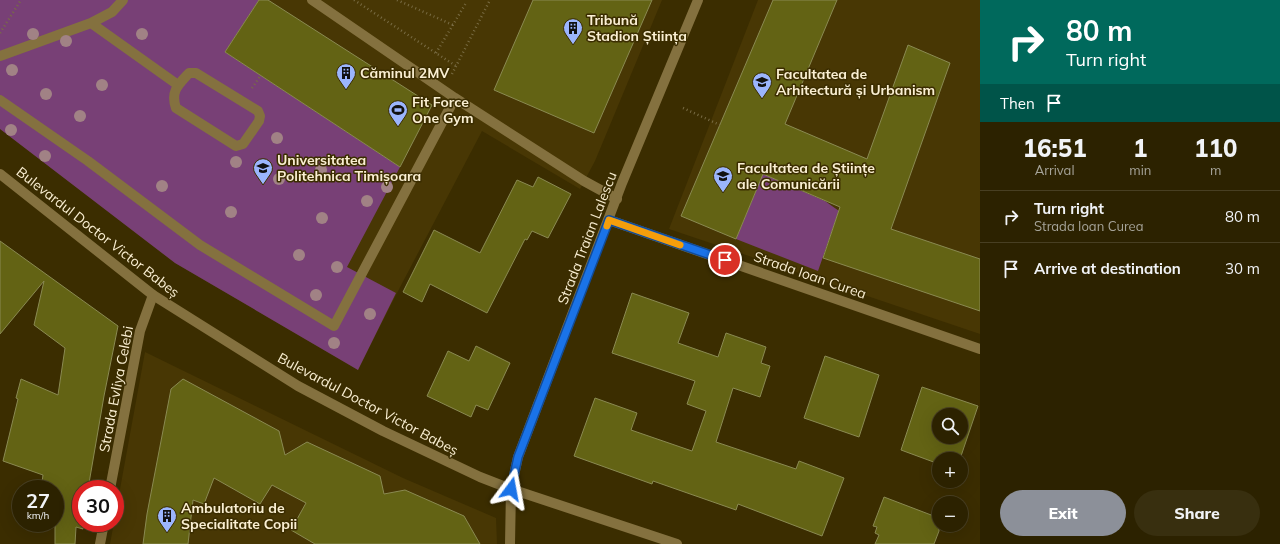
<!DOCTYPE html>
<meta charset="utf-8">
<style>
body{margin:0;font-family:Mulish,sans-serif;background:#382f0f;color:#f1f3f6;height:100vh;display:flex;flex-direction:column;font-size:15px;white-space:nowrap}
*{box-sizing:border-box;margin:0}
p{font-size:13px;color:#a6a499}
.icon{flex:none;width:22px;height:22px;fill:none;stroke:currentColor;stroke-width:2;stroke-linecap:round;stroke-linejoin:round}
.map{position:relative;flex:1;overflow:hidden}
.details{display:flex;flex-direction:column;background:#2c2200;width:300px}
.details>*{flex:none}
.hud{background:#00695c;color:#fff;overflow:hidden}
.tools{position:absolute;left:932px;top:408px;display:grid;gap:8px}
.tools a{display:grid;place-items:center;width:36px;height:36px;border-radius:50%;background:#2c2200;box-shadow:0 4px 16px #0002,0 0 0 1px #483f22;font-size:20px}
.speed{position:absolute;left:12px;top:480px;display:flex;gap:8px;font-size:20px;font-weight:700;text-align:center}
.speed>*{display:grid;place-content:center;width:52px;height:52px;border-radius:50%;background:#2c2200;box-shadow:0 4px 16px #0002,0 0 0 1px #483f22;line-height:1}
.speed small{font-size:10px;font-weight:400}
.speed .limit{border:6px solid #d22;background:#fff;color:#111}
.pin{position:absolute;display:grid;place-items:center;width:34px;height:34px;color:#fff;margin:-17px;border:2px solid #fff;border-radius:50%;box-shadow:0 1px 4px #0007}
.me{position:absolute;width:44px;margin:-22px;rotate:13deg;stroke-linejoin:round;filter:drop-shadow(0 0 3px #0008)}
.turn{display:flex;align-items:center;gap:14px;height:84px;padding:0 20px;font-size:18px}
.turn .icon{width:52px;height:52px;stroke-width:2.5}
.turn b{display:block;font-size:28px;line-height:34px}
.then{display:flex;align-items:center;height:38px;padding:0 20px;background:#0003;gap:8px;font-size:15px}
.eta{display:flex;justify-content:space-evenly;align-items:center;height:68px;text-align:center}
.eta b{font-size:24px;font-weight:800;line-height:28px}
.cta{display:flex;gap:8px;margin-top:auto;padding:8px 20px}
.cta a{flex:1;height:46px;border-radius:24px;background:#8c9099;color:#fff;font-size:16px;font-weight:800;line-height:46px;text-align:center}
.cta a+a{background:#382f0f;color:#f1f3f6}
ul{padding:0;list-style:none}
li{display:flex;align-items:center;gap:12px;height:52px;padding:0 20px;border-top:1px solid #483f22}
li div{flex:1}
li b{display:block;font-size:15px}
li em{font-style:normal}
main{display:flex;flex:1;min-height:0}
.map>svg:first-child{display:block}
.built{fill:#483704}
.green{fill:#784076}
.building{fill:#636314;stroke:#8a8a52;fill-rule:evenodd}
.lines{fill:none;stroke-linecap:round;stroke-linejoin:round}
.path{stroke:#796c44;stroke-width:2.5;stroke-dasharray:1 3;stroke-linecap:butt}
.service{stroke:#84713f;stroke-width:10}
.minor{stroke:#84713f;stroke-width:10}
.tertiary{stroke:#84713f;stroke-width:10}
.tree{fill:#a18285}
.route-casing{stroke:#114b97;stroke-width:10}
.route{stroke:#1a73e8;stroke-width:7}
.slow{stroke:#f59e0b;stroke-width:7}
.labels{text-anchor:middle;stroke-width:3;stroke-linejoin:round;paint-order:stroke}
.poi-label{font-size:14px;font-weight:bold;fill:#faefd2;stroke:#3b2d00;text-anchor:start}
.street-label{font-size:14px;fill:#faefd2;stroke:#3b2d00}
</style>
<main>
<div class="map">
<svg width="980" height="544" viewBox="0 0 980 544">
<rect width="100%" height="100%" fill="#3b2d00"/>
<path class="built" d="M 0,0 L 662,0 L 595,161 L 580,189 L 482,131 L 397,293 L 358,370 L 175,263 L 0,129 Z
M 758,0 L 980,0 L 980,334 L 669,229 Z
M 145,352 L 403,478 L 496,518 L 497,544 L 110,544 Z"/>
<path class="green" d="M 0,0 L 259,0 L 225,52 L 400,167 L 347,267 L 396,293 L 358,370 L 175,263 L 0,129 Z
M 763,174 L 825,201 L 839,211 L 818,271 L 736,239 Z"/>
<path class="building" d="M 259,0 L 268,0 L 432,105 L 400,167 L 225,52 Z
M 533,0 L 652,0 L 594,133 L 494,90 Z
M 773,0 L 837,0 L 785,124 L 867,159 L 908,45 L 950,63 L 891,229 L 980,259 L 980,311 L 823,258 L 840,207 L 763,174 L 736,239 L 681,216 Z
M 538,177 L 571,194 L 548,238 L 532,231 L 527,240 L 525,239 L 487,313 L 430,284 L 422,302 L 403,292 L 434,230 L 480,253 L 517,180 L 533,187 Z
M 0,241 L 118,326 L 104,396 L 88,489 L 81,489 L 81,523 L 83,523 L 83,529 L 76,527 L 75,544 L 55,544 L 55,489 L 41,489 L 43,475 L 3,461 L 18,399 L 16,398 L 21,379 L 58,395 L 65,348 L 34,325 L 44,281 L 0,334 Z
M 632,293 L 689,313 L 678,343 L 718,357 L 726,333 L 766,347 L 761,363 L 770,366 L 760,397 L 733,388 L 716,442 L 796,469 L 799,461 L 844,478 L 822,536 L 738,504 L 736,510 L 653,481 L 652,484 L 574,456 L 595,398 L 637,413 L 631,430 L 692,451 L 706,411 L 687,404 L 695,381 L 612,353 Z
M 476,346 L 510,363 L 488,410 L 476,405 L 471,417 L 427,396 L 448,351 L 469,361 Z
M 825,356 L 879,375 L 859,437 L 804,418 Z
M 183,379 L 279,431 L 285,455 L 307,442 L 380,476 L 384,494 L 405,490 L 464,516 L 480,544 L 315,544 L 291,530 L 306,503 L 272,485 L 260,504 L 214,478 L 204,504 L 193,500 L 188,544 L 143,544 L 147,514 L 171,389 Z
M 922,387 L 978,406 L 960,459 L 939,459 L 939,464 L 901,450 ZM 939,415 L 961,415 L 961,437 L 939,437 Z
M 884,497 L 939,518 L 939,531 L 934,544 L 875,544 L 879,535 L 875,533 L 877,527 L 873,526 Z"/>
<g class="lines">
<path class="path" d="M 354,0 L 456,66
M 397,0 L 453,25
M 0,33 L 21,0
M 436,53 L 466,3
M 452,74 L 490,0
M 252,88 L 261,75
M 683,108 L 720,125"/>
<path class="service" d="M 312,0 L 455,98 L 584,181 L 617,199
M 91,23 L 112,12 L 123,0
M 0,56 L 91,23 L 178,85
M 189,73 L 196,73 L 258,111 L 260,116 L 259,121 L 243,144 L 236,146 L 176,108 C 170,91 179,84 189,73 Z
M 0,100 L 88,161 L 200,245 L 334,326 L 455,98"/>
<path class="minor" d="M 609,220 L 980,349
M 110,489 L 140,331 L 153,295
M 100,544 L 104,523
M 510,544 L 511,489 L 518,457 L 622,183 L 698,0"/>
<path class="tertiary" d="M 0,174 L 153,295 L 298,386 L 383,431 L 480,477 L 511,489 L 677,544"/>
</g>
<g class="tree">
<circle cx="33" cy="34" r="6"/>
<circle cx="142" cy="34" r="6"/>
<circle cx="66" cy="41" r="6"/>
<circle cx="12" cy="70" r="6"/>
<circle cx="102" cy="85" r="6"/>
<circle cx="46" cy="94" r="6"/>
<circle cx="80" cy="116" r="6"/>
<circle cx="11" cy="130" r="6"/>
<circle cx="277" cy="138" r="6"/>
<circle cx="45" cy="156" r="6"/>
<circle cx="236" cy="162" r="6"/>
<circle cx="321" cy="170" r="6"/>
<circle cx="279" cy="179" r="6"/>
<circle cx="162" cy="186" r="6"/>
<circle cx="387" cy="187" r="6"/>
<circle cx="367" cy="201" r="6"/>
<circle cx="231" cy="212" r="6"/>
<circle cx="322" cy="218" r="6"/>
<circle cx="299" cy="255" r="6"/>
<circle cx="337" cy="267" r="6"/>
<circle cx="316" cy="295" r="6"/>
<circle cx="370" cy="314" r="6"/>
<circle cx="334" cy="343" r="6"/>
</g>
<g class="lines">
<g class="route-casing">
<path id="route" d="M 511,489 L 518,457 L 609,220 L 725,260"/>
</g>
<use href="#route" class="route"/>
<path class="slow" d="M 607,226 L 609,220 L 680,245"/>
</g>
<defs>
<g id="building-pin" transform="scale(1)"><path d="M0 17L-7.5 6A9.5 9.5 0 1 1 7.5 6Z" fill="#9bb5fd" stroke="#3b2d00"/><path d="M-4-6H4V6H1V3H-1V6H-4ZM-2.5-4.3h1.7v1.8h-1.7ZM.8-4.3h1.7v1.8H.8ZM-2.5-1h1.7V.8h-1.7ZM.8-1h1.7V.8H.8Z" fill="#111"/></g>
<g id="university-pin" transform="scale(1)"><path d="M0 17L-7.5 6A9.5 9.5 0 1 1 7.5 6Z" fill="#9bb5fd" stroke="#3b2d00"/><path d="M0-5L7-2L0 1L-7-2ZM-4 1L0 2.5L4 1V4Q0 6-4 4Z" fill="#111"/></g>
<g id="stadium-pin" transform="scale(1)"><path d="M0 17L-7.5 6A9.5 9.5 0 1 1 7.5 6Z" fill="#9bb5fd" stroke="#3b2d00"/><path d="M0-5a6.5 5 0 1 0 0 10a6.5 5 0 1 0 0-10ZM-3.5-1.8h7v3.6h-7Z" fill="#111"/></g>
</defs>
<g fill-rule="evenodd">
<use href="#building-pin" x="573" y="28"/>
<use href="#building-pin" x="346" y="73"/>
<use href="#university-pin" x="762" y="82"/>
<use href="#stadium-pin" x="398" y="110"/>
<use href="#university-pin" x="263" y="168"/>
<use href="#university-pin" x="723" y="176"/>
<use href="#building-pin" x="167" y="516"/>
</g>
<g class="labels">
<g class="poi-label">
<text x="587" y="25">Tribună<tspan x="587" dy="16">Stadion Știința</tspan></text>
<text x="360" y="78">Căminul 2MV</text>
<text x="776" y="79">Facultatea de<tspan x="776" dy="16">Arhitectură și Urbanism</tspan></text>
<text x="412" y="107">Fit Force<tspan x="412" dy="16">One Gym</tspan></text>
<text x="277" y="165">Universitatea<tspan x="277" dy="16">Politehnica Timișoara</tspan></text>
<text x="737" y="173">Facultatea de Științe<tspan x="737" dy="16">ale Comunicării</tspan></text>
<text x="181" y="513">Ambulatoriu de<tspan x="181" dy="16">Specialitate Copii</tspan></text>
</g>
<g class="street-label">
<text transform="translate(98 232) rotate(38)" y="5">Bulevardul Doctor Victor Babeș</text>
<text transform="translate(587 238) rotate(-69)" y="5">Strada Traian Lalescu</text>
<text transform="translate(810 275) rotate(19)" y="5">Strada Ioan Curea</text>
<text transform="translate(116 389) rotate(-79)" y="5">Strada Evliya Celebi</text>
<text transform="translate(368 404) rotate(28)" y="5">Bulevardul Doctor Victor Babeș</text>
</g>
</g>
</svg>
<div class="tools">
<a><svg class="icon" aria-label="search" viewBox="0 0 24 24"><circle cx="10" cy="10" r="6"/><path d="M15 15l6 6"/></svg></a>
<a>+</a>
<a>−</a>
</div>
<div class="speed"><div>27<small>km/h</small></div><div class="limit">30</div></div>
<div class="pin" style="left:725px;top:260px;background:#d93025"><svg class="icon" aria-label="arrive" viewBox="0 0 24 24"><path d="M6 21V4h12l-3 4 3 4H6"/></svg></div>
<svg class="me" style="left:511px;top:489px" viewBox="-20 -20 40 40"><path d="M0-17L14 15 0 8-14 15z" fill="#1a73e8" stroke="#fff" stroke-width="4"/></svg>
</div>
<section class="details">
<div class="hud">
<div class="turn"><svg class="icon" aria-label="right" viewBox="0 0 24 24"><path d="M7 20v-9h11M14 6l5 5-5 5"/></svg><div><b>80 m</b>Turn right</div></div>
<div class="then">Then<svg class="icon" aria-label="arrive" viewBox="0 0 24 24"><path d="M6 21V4h12l-3 4 3 4H6"/></svg></div>
</div>
<div class="eta">
<div><b>16:51</b><p>Arrival</p></div>
<div><b>1</b><p>min</p></div>
<div><b>110</b><p>m</p></div>
</div>
<ul>
<li><svg class="icon" aria-label="right" viewBox="0 0 24 24"><path d="M7 20v-9h11M14 6l5 5-5 5"/></svg><div><b>Turn right</b><p>Strada Ioan Curea</p></div><em>80 m</em></li>
<li><svg class="icon" aria-label="arrive" viewBox="0 0 24 24"><path d="M6 21V4h12l-3 4 3 4H6"/></svg><div><b>Arrive at destination</b></div><em>30 m</em></li>
</ul>
<div class="cta"><a>Exit</a><a>Share</a></div>
</section>
</main>
